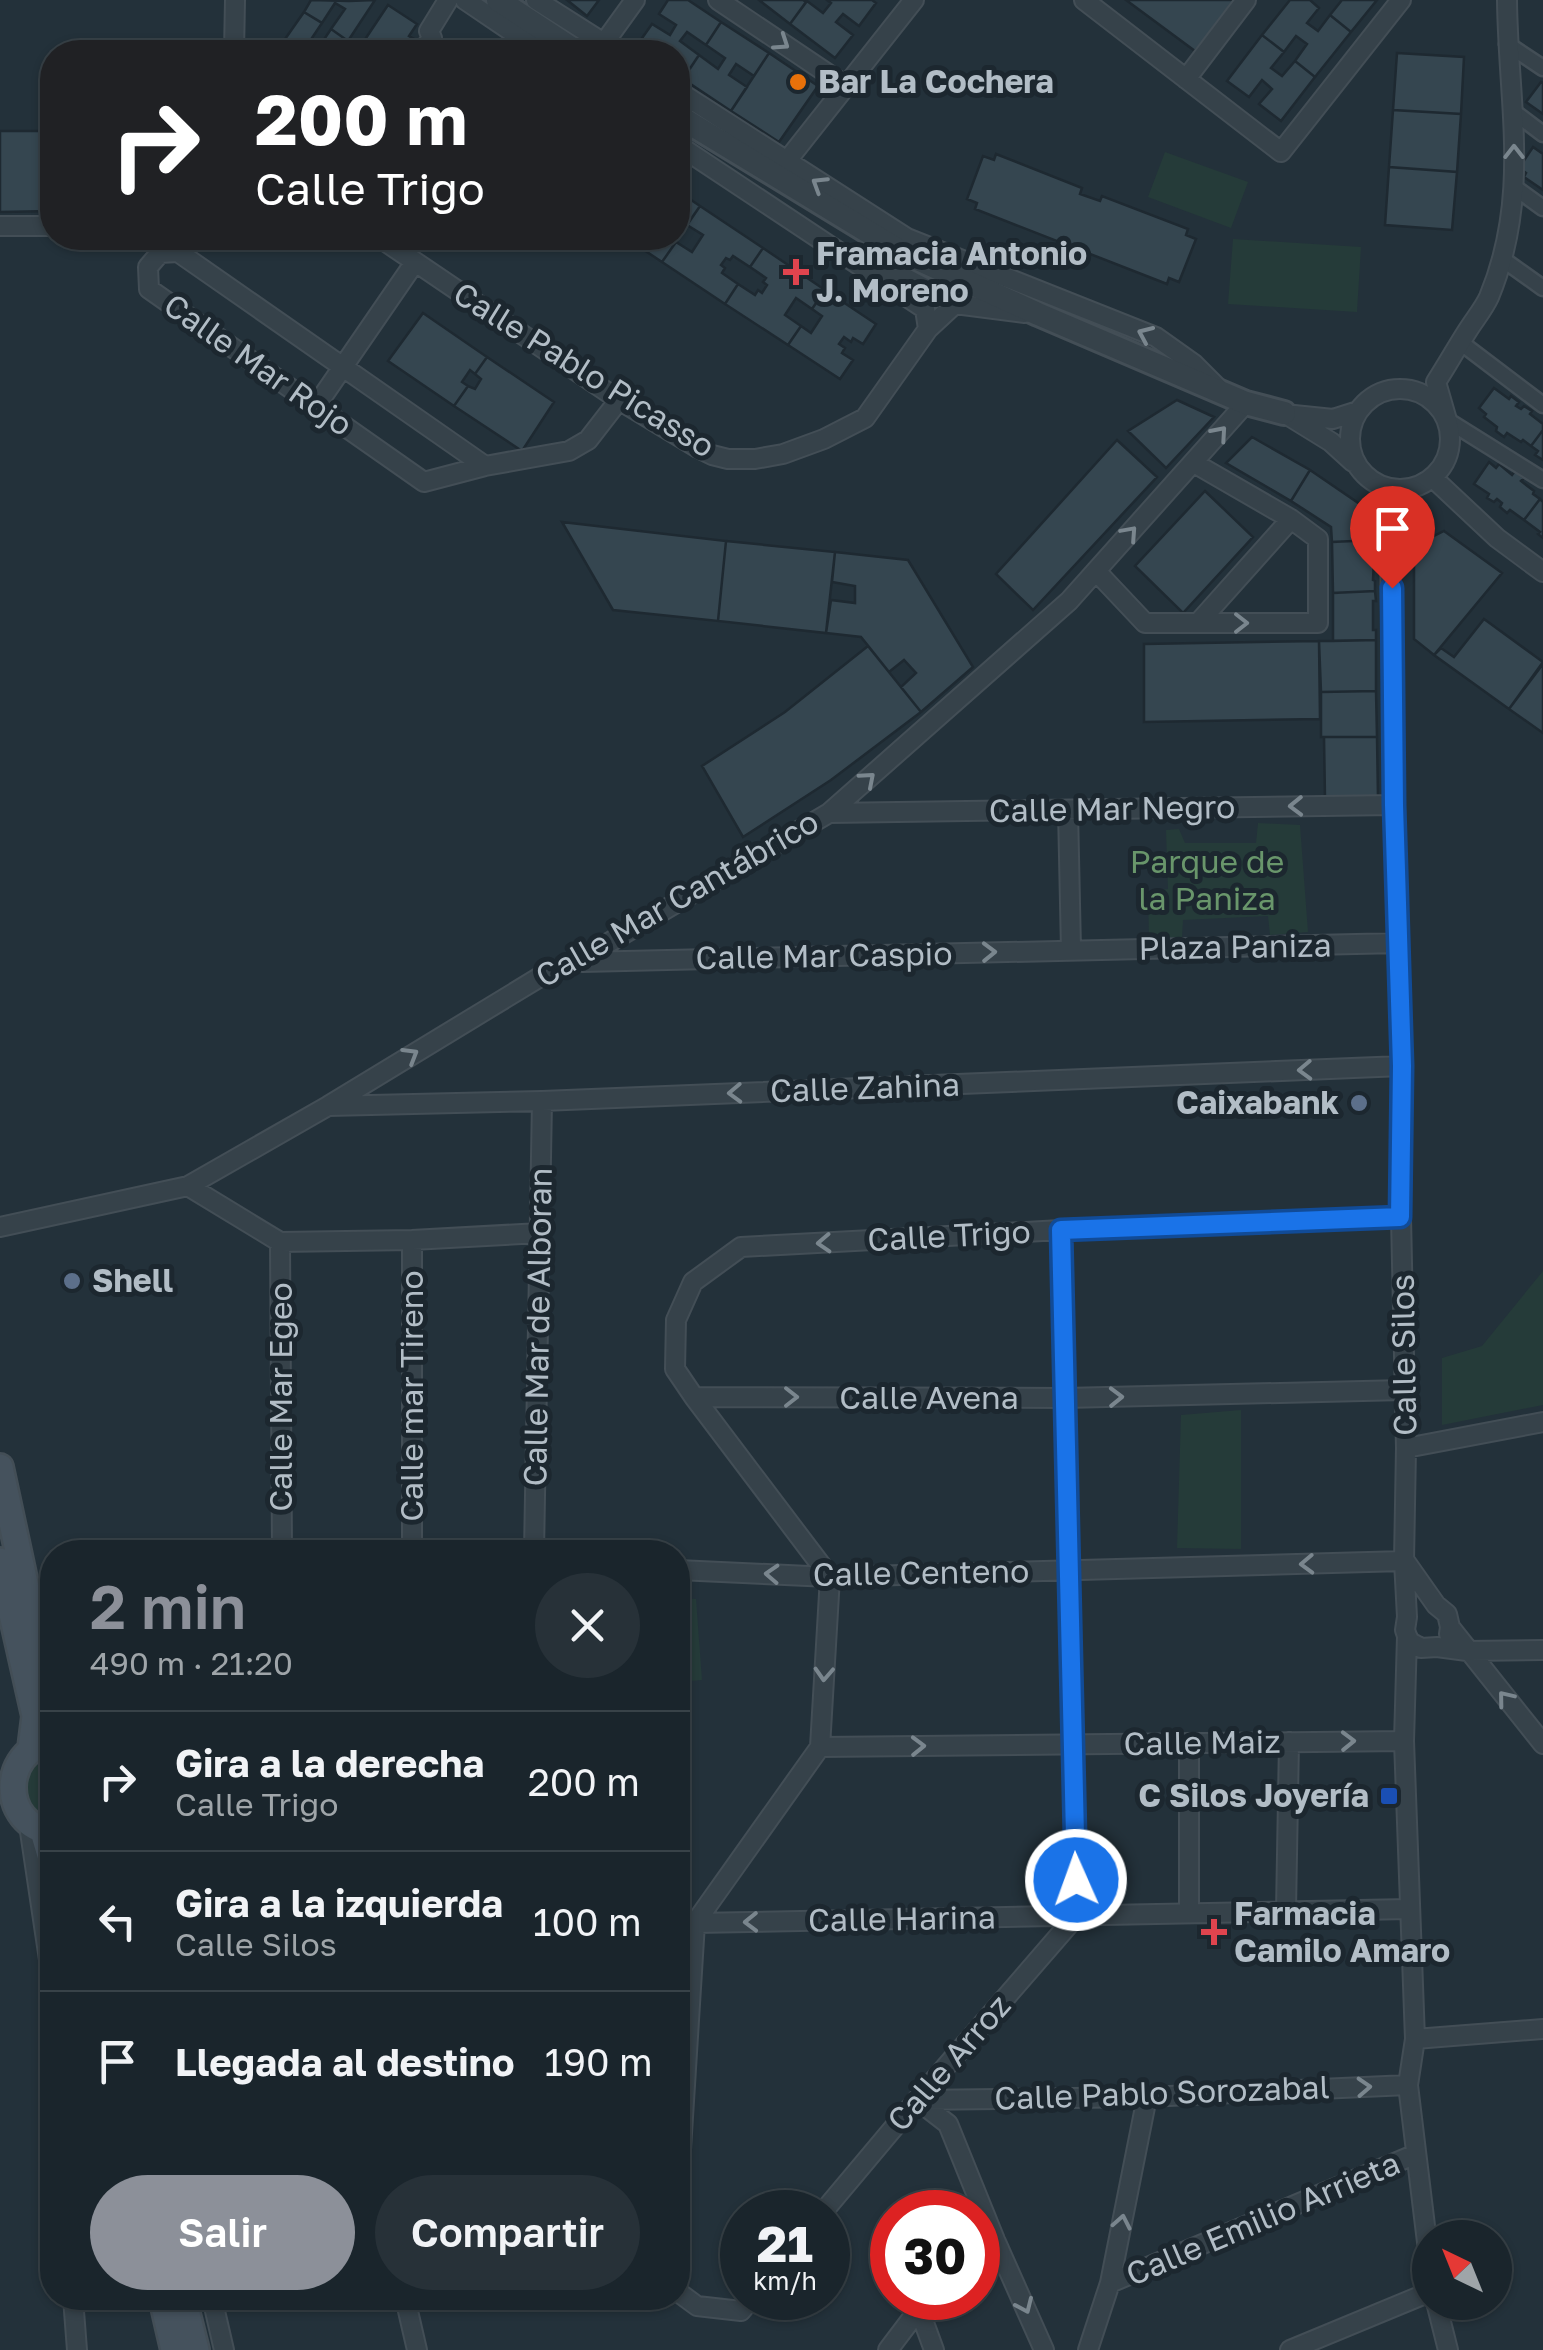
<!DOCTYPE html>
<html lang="es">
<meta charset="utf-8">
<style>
body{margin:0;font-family:"Golos Text",sans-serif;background:#273138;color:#f1f3f6;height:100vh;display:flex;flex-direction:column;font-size:38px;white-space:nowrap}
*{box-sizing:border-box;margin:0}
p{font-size:32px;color:#9fa5a9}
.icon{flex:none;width:55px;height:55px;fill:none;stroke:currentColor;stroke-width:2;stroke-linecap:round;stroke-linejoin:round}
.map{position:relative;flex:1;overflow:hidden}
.panel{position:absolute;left:40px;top:1540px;width:650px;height:770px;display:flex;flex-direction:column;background:#1a252c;border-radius:40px;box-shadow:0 2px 8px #0004,0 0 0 2px #384248}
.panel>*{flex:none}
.banner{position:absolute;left:40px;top:40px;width:650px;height:210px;border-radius:40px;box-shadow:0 2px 8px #0004,0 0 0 2px #384248;background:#202124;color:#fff;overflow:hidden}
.needle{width:65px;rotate:317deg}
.fabs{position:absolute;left:1412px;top:2220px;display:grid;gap:20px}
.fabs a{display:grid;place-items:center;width:100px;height:100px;border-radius:50%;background:#1a252c;box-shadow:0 2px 8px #0004,0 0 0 2px #384248;font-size:50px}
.speed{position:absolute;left:720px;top:2190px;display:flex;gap:20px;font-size:50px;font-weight:700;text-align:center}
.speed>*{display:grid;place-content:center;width:130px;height:130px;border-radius:50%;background:#1a252c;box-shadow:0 2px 8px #0004,0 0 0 2px #384248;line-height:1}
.speed small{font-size:25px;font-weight:400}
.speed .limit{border:15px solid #d22;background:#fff;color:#111}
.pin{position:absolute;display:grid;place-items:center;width:85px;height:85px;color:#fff;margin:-102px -42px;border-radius:50% 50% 50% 0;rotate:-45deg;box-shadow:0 0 10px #0007}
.pin .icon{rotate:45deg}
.me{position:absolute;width:110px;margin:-55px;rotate:358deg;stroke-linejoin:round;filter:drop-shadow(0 0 8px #0008)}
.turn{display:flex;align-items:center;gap:35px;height:210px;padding:0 50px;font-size:45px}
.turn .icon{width:130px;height:130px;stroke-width:2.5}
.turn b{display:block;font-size:70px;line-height:85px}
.round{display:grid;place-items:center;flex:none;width:105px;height:105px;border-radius:52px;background:#273138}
.overview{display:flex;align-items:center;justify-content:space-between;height:170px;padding:0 50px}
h1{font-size:60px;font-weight:600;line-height:75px;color:#8c9099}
.cta{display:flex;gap:20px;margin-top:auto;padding:20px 50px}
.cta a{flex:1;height:115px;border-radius:60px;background:#8c9099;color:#fff;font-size:40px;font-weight:600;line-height:115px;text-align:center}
.cta a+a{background:#273138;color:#f1f3f6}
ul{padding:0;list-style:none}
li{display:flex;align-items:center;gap:30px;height:140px;padding:0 50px;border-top:2px solid #384248}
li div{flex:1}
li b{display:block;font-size:38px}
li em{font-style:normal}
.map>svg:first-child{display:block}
.green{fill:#253b39}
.building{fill:#354650;stroke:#1e2931;stroke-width:2.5}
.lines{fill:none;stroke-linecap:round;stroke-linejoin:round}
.pedestrian-casing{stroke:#434e56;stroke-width:19}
.minor-casing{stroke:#434e56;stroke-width:22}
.tertiary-casing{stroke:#434e56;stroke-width:28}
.secondary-casing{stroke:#434e56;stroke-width:30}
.pedestrian{stroke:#36424a;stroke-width:14}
.minor{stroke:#36424a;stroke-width:18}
.tertiary{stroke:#36424a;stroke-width:22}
.secondary{stroke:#45525d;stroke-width:25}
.oneway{stroke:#7a868e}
.route-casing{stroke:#114b97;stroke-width:25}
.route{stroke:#1a73e8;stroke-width:18}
.food-dot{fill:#e8710a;stroke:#1c272f;stroke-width:4}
.health-dot{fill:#e0444e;stroke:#1c272f;stroke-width:4}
.service-dot{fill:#5c6f8a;stroke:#1c272f;stroke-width:4}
.transit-dot{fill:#1a4fb4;stroke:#1c272f;stroke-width:4}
.labels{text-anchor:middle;stroke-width:10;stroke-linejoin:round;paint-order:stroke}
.poi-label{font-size:32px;font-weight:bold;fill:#b2bdc6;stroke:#1c272f;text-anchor:start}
.street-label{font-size:32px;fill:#b2bdc6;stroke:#1c272f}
.park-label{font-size:32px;fill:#69966b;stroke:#1c272f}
</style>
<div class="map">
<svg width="1543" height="2350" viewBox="0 0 1543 2350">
<rect width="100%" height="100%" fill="#23313a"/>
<path class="green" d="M 1165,152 L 1248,182 L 1231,228 L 1148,197 Z
M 1233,239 L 1361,247 L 1357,312 L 1228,304 Z
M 1258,823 L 1300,825 L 1308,932 L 1270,935 L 1268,916 L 1183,920 L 1182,937 L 1149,939 L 1148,892 L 1168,889 L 1166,830 L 1179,829 L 1185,843 L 1256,843 Z
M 1543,1271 L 1543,1405 L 1442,1425 L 1442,1358 L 1482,1346 Z
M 1241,1410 L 1241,1549 L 1177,1548 L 1181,1415 Z
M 678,1598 L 696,1599 L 702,1680 L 678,1682 Z
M 52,1758 L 52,1819 C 16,1811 16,1767 52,1758 Z"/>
<path class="building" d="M 311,0 L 349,1 L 375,0 L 348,41 L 331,29 L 345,9 L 335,3 L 322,23 L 304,12 Z
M 567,0 L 599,0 L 587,16 Z
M 668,0 L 688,0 L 721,22 L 706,45 L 687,32 L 680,41 L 699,55 L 683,79 L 678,75 L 678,52 L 643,52 L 635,48 L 652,24 L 670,35 L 676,25 L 659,14 Z
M 759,0 L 803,0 L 806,2 L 790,24 Z
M 827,0 L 872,0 L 876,3 L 859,26 L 843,14 L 836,22 L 853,35 L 835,58 L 790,24 L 807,1 L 823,13 L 831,3 Z
M 1126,0 L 1239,0 L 1195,51 Z
M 1290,0 L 1310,0 L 1319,8 L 1307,23 L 1318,31 L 1330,15 L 1351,32 L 1315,77 L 1295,61 L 1307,44 L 1296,36 L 1284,52 L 1262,35 Z
M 1342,0 L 1377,0 L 1351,32 L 1330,15 Z
M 388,5 L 417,24 L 409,36 L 414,39 L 405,52 L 365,52 L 372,42 L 366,38 Z
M 304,12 L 322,23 L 308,44 L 317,50 L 331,29 L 348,41 L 341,52 L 276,52 Z
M 721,22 L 769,53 L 754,76 L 736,64 L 729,75 L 747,87 L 731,111 L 683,79 L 699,55 L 718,69 L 725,58 L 706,45 Z
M 1262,35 L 1284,52 L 1271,68 L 1282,76 L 1295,61 L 1315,77 L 1281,121 L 1259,104 L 1272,89 L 1262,80 L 1249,97 L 1227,81 Z
M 769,53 L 818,86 L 779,142 L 731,111 Z
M 1397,53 L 1464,57 L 1461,114 L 1393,110 Z
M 1541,82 L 1543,83 L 1543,114 L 1526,102 Z
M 1393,110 L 1461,114 L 1457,172 L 1389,167 Z
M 0,131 L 52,131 L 52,211 L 0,212 Z
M 1533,147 L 1543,154 L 1543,190 L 1524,177 L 1526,173 L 1519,168 Z
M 996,154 L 1082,188 L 1080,194 L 1100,201 L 1102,196 L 1188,229 L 1186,235 L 1196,239 L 1179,282 L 1169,278 L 1167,284 L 975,209 L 977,203 L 967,199 L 983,156 L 994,160 Z
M 1389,167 L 1457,172 L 1452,230 L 1385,225 Z
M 678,191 L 700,206 L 687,225 L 678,218 Z
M 700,206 L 763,248 L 750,267 L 733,256 L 730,260 L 726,258 L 721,265 L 725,268 L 722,273 L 738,284 L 725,304 L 662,262 L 676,242 L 692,252 L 703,235 L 687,225 Z
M 626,238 L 669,238 L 676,242 L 662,262 Z
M 763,248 L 825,290 L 812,309 L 796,298 L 785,315 L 801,326 L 788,345 L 725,304 L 738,284 L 755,295 L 758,290 L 762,293 L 767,285 L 763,282 L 766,278 L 750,267 Z
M 825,290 L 876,324 L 863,344 L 853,338 L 851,342 L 844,337 L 839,344 L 845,348 L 842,353 L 853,360 L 840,379 L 788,345 L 801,326 L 811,333 L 822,316 L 812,309 Z
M 423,313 L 487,357 L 475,374 L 470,370 L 462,382 L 468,386 L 454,406 L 388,361 Z
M 487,357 L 554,402 L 522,451 L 454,406 L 468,386 L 475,389 L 481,379 L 475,374 Z
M 1494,388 L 1509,399 L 1511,396 L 1519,402 L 1516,406 L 1521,409 L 1524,406 L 1532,411 L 1530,414 L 1543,424 L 1543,430 L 1531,446 L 1523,440 L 1521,442 L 1507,433 L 1504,437 L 1496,431 L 1497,427 L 1484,417 L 1486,414 L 1479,408 Z
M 1177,400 L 1214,417 L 1166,468 L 1128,431 Z
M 1543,430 L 1543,460 L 1535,455 L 1538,451 L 1531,446 Z
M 1252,437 L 1310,470 L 1291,501 L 1226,463 Z
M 1117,440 L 1157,477 L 1033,610 L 996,574 Z
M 1489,462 L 1496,468 L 1499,464 L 1512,475 L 1515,471 L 1524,478 L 1521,481 L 1534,491 L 1533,494 L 1540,499 L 1524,520 L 1510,510 L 1507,513 L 1500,507 L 1502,503 L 1497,499 L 1494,502 L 1487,498 L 1489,494 L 1474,484 Z
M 1310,470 L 1367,509 L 1375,522 L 1375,540 L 1332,542 L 1331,527 L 1291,501 Z
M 1205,491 L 1253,537 L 1183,613 L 1135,566 Z
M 1540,499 L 1543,502 L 1543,538 L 1538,534 L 1540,532 L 1524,520 Z
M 562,522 L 726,541 L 718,621 L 613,610 Z
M 1444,531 L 1502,573 L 1434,655 L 1414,639 L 1414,546 Z
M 1375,540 L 1373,580 L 1375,581 L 1375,591 L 1333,593 L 1332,542 Z
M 726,541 L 835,552 L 826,633 L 718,621 Z
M 835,552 L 908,560 L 973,667 L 921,712 L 901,687 L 916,673 L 904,660 L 889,672 L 861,637 L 826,633 L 831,600 L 855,603 L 855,586 L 832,582 Z
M 1375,591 L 1376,601 L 1373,601 L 1373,630 L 1376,630 L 1376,640 L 1333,641 L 1333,593 Z
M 1484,619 L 1543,662 L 1509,709 L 1434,655 L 1441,648 L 1454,657 Z
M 1376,640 L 1376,691 L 1321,692 L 1319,641 Z
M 1319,641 L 1320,719 L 1144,722 L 1144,644 Z
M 868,646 L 921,712 L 831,780 L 743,837 L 702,766 L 785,712 Z
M 1543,664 L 1543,733 L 1509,709 Z
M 1376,691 L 1377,737 L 1321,737 L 1321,692 Z
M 1324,737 L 1377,737 L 1378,798 L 1325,799 Z"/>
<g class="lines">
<g class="pedestrian-casing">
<path id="pedestrian" d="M 1507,44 L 1543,68
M 1514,112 L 1543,134
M 1514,187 L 1543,208
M 1501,258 L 1543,288
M 1460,342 L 1543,405
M 1447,420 L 1543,480"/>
</g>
<g class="minor-casing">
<path id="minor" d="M 465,0 L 542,52
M 536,0 L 618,52
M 718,0 L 846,86
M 1084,0 L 1281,152 L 1401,0
M 604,43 L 635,0
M 234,52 L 235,0
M 422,52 L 432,38 L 429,31 L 448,0
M 1186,79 L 1246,0
M 678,91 L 907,238 L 1156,337 L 1194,364 L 1218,388
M 678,145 L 925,309 L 928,329
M 786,162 L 914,0
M 0,226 L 52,226
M 380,238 L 619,400 L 698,448 L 712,455 L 728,459 L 755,459 L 783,454 L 824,439 L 865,418 L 928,329 L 955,304
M 868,258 L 955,304 L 1025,313
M1350 439a50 50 0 1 1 100 0a50 50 0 1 1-100 0Z
M 316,406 L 415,262
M 1284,413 L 1331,442 L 1353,462
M 1294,415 L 1333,419 L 1358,411
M 1447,420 L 1436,382 C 1447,365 1457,347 1468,330 C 1475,319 1484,308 1489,297 C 1531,196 1508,104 1507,0
M 485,466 L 178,252 L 160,253 L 148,267 L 149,289 L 424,482 L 485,466 L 569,451 L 588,440 L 619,400
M 1433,478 L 1497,538 L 1543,572
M 1389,489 L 1394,805 L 1402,1066 L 1401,1217 L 1406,1448 L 1404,1561 L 1407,1617 L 1405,1630 L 1407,1636 L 1404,1741 L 1415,2039 L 1408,2085 L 1430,2267
M 1096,571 L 1145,623 L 1318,623 L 1318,539 L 1291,519 L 1194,463
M 1198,623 L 1291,519
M 1068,810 L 1071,950
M 829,813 L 1394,805
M 582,962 L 1399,943
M 328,1106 L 542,1101 L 1402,1066
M 188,1186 L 280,1242
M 0,1227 L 188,1186 L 328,1106 L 540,977 L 576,962 L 829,813 L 1069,601 L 1246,403
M 412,1240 L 412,1552
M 280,1242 L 282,1552
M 280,1242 L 412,1240 L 540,1233
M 694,1397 L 1065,1398 L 1404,1390
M 1406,1448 L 1543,1422
M 534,1552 L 542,1101
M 1405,1561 L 1436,1605 L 1447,1614 L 1450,1627 L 1449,1634
M 678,1570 L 830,1577 L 1404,1561
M 1450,1627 L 1543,1744
M 1407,1636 L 1410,1642 L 1421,1648 L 1437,1647 L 1467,1651 L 1543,1650
M 1189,1743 L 1189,1913
M 820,1747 L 1404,1741
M 29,1825 L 52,1980
M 1286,1911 L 1289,1742
M 695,1923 L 1409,1909
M 1415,2039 L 1543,2029
M 917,2100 L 1147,2097 L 1408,2085
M 917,2100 L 948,2124 L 995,2240 L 1044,2350
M 678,2198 L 695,1923 L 820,1747 L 830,1577 L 694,1397 L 675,1369 L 676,1320 L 693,1282 L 741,1247 L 1061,1230 L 1401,1217
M 823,2212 L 917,2100 L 1077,1915 L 1061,1230
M 978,2256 L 995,2240
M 1110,2283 L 1416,2154
M 678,2292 L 697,2306 L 741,2311 L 752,2298
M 73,2298 L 77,2350
M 212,2298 L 224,2350
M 405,2298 L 417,2350
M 1436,2302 L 1448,2350
M 919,2309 L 934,2350
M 888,2350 L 919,2309 L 932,2298
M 1088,2350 L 1110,2283 L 1147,2097
M 1290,2350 L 1430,2292"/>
</g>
<g class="tertiary-casing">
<path id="tertiary" d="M 498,0 L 577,52
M 678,116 L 898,250 L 1038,314 L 1246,403 L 1284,413"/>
</g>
<g class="secondary-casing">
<path id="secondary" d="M 0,1467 L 52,1709
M 0,1561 L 35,1716 L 31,1748
M 52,1741 C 0,1751 0,1825 52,1832
M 43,1831 L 52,1862
M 162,2298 L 174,2350
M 183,2298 L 196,2350"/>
</g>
<use href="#pedestrian" class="pedestrian"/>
<use href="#minor" class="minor"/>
<use href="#tertiary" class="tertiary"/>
<use href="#secondary" class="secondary"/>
</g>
<defs><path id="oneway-chevron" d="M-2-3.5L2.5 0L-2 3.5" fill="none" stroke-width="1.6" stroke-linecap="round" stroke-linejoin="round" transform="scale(2.5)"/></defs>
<g class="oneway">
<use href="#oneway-chevron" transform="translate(782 43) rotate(34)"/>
<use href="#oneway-chevron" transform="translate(1514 152) rotate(-90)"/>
<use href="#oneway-chevron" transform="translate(819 184) rotate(-148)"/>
<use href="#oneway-chevron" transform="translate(1145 334) rotate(-156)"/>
<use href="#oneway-chevron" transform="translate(1220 433) rotate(-49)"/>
<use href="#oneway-chevron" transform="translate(1130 533) rotate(-48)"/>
<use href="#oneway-chevron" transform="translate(1241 623)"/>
<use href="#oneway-chevron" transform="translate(868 779) rotate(-41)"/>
<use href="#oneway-chevron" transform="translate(1296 806) rotate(179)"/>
<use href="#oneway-chevron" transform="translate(989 952) rotate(-1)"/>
<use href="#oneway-chevron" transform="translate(411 1055) rotate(-31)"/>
<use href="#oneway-chevron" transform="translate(1305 1070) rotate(178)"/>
<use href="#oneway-chevron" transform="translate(735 1093) rotate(178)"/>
<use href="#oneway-chevron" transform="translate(824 1243) rotate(177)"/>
<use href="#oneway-chevron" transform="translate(791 1397)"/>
<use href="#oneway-chevron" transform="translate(1116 1397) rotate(-1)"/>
<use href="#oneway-chevron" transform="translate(1307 1564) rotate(178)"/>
<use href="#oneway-chevron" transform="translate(772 1574) rotate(-177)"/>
<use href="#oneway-chevron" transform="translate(824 1674) rotate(93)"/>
<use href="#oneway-chevron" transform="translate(1505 1698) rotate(-129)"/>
<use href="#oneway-chevron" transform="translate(1348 1741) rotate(-1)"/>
<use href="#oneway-chevron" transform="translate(918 1746) rotate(-1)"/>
<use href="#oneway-chevron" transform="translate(751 1922) rotate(179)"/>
<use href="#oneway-chevron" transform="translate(1364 2087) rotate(-3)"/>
<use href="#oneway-chevron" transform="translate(1122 2222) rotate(-79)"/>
<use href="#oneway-chevron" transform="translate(1025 2306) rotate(66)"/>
</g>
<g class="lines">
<g class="route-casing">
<path id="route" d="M 1076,1880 L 1061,1230 L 1400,1217 L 1402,1066 L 1394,805 L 1392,588"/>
</g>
<use href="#route" class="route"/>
</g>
<circle class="food-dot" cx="798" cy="82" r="10"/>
<g class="health-dot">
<path d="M791 257h10v10h10v10h-10v10h-10v-10h-10v-10h10z"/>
<path d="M1209 1917h10v10h10v10h-10v10h-10v-10h-10v-10h10z"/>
</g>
<g class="service-dot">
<circle cx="1359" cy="1103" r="10"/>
<circle cx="72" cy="1281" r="10"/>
</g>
<rect class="transit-dot" x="1379" y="1786" width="20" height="20" rx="5"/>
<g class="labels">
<g class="poi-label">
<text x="818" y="93">Bar La Cochera</text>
<text x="816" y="265">Framacia Antonio<tspan x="816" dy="37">J. Moreno</tspan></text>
<text x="1339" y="1114" text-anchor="end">Caixabank</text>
<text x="92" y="1292">Shell</text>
<text x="1369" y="1807" text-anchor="end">C Silos Joyería</text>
<text x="1234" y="1925">Farmacia<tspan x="1234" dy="37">Camilo Amaro</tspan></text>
</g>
<g class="street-label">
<text transform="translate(258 365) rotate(35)" y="11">Calle Mar Rojo</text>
<text transform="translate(584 370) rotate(32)" y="11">Calle Pablo Picasso</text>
<text transform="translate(1112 809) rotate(-1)" y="11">Calle Mar Negro</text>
<text transform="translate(677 899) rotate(-30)" y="11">Calle Mar Cantábrico</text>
<text transform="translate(1235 947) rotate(-1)" y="11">Plaza Paniza</text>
<text transform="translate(824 956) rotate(-1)" y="11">Calle Mar Caspio</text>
<text transform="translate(865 1088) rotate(-2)" y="11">Calle Zahina</text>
<text transform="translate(949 1236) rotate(-3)" y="11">Calle Trigo</text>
<text transform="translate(538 1327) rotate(-89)" y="11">Calle Mar de Alboran</text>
<text transform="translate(1404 1355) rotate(-91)" y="11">Calle Silos</text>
<text transform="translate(412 1396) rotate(-90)" y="11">Calle mar Tireno</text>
<text transform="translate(281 1397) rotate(-90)" y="11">Calle Mar Egeo</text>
<text x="929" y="1409">Calle Avena</text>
<text transform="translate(921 1573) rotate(-1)" y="11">Calle Centeno</text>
<text transform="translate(1202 1743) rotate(-1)" y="11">Calle Maiz</text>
<text transform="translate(902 1919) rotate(-1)" y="11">Calle Harina</text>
<text transform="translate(949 2063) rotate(-49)" y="11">Calle Arroz</text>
<text transform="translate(1162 2093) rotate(-2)" y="11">Calle Pablo Sorozabal</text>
<text transform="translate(1263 2219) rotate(-23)" y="11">Calle Emilio Arrieta</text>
</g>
<g class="park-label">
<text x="1207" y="873">Parque de<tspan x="1207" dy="37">la Paniza</tspan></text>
</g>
</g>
</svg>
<div class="fabs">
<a><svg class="needle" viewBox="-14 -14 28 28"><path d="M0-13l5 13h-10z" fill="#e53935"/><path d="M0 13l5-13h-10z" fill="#9fa5a9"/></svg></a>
</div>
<div class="speed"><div>21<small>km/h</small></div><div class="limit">30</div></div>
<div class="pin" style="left:1392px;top:588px;background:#d93025"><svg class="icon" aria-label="arrive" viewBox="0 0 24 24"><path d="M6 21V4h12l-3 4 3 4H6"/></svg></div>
<svg class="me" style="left:1076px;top:1880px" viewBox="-20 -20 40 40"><circle r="17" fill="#1a73e8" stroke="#fff" stroke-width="3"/><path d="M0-11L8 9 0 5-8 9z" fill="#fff"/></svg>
<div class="banner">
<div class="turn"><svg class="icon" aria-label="right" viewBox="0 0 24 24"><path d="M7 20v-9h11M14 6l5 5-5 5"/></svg><div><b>200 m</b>Calle Trigo</div></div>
</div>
<section class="panel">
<div class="overview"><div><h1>2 min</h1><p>490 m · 21:20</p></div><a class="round"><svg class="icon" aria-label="close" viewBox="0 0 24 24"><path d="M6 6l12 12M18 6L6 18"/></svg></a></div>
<ul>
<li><svg class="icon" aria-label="right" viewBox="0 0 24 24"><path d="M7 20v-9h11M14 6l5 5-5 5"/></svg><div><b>Gira a la derecha</b><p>Calle Trigo</p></div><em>200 m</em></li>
<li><svg class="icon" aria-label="left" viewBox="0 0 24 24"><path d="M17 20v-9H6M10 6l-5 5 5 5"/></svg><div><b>Gira a la izquierda</b><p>Calle Silos</p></div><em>100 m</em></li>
<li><svg class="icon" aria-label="arrive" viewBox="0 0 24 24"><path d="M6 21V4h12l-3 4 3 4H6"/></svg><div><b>Llegada al destino</b></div><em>190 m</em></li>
</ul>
<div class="cta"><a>Salir</a><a>Compartir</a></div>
</section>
</div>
